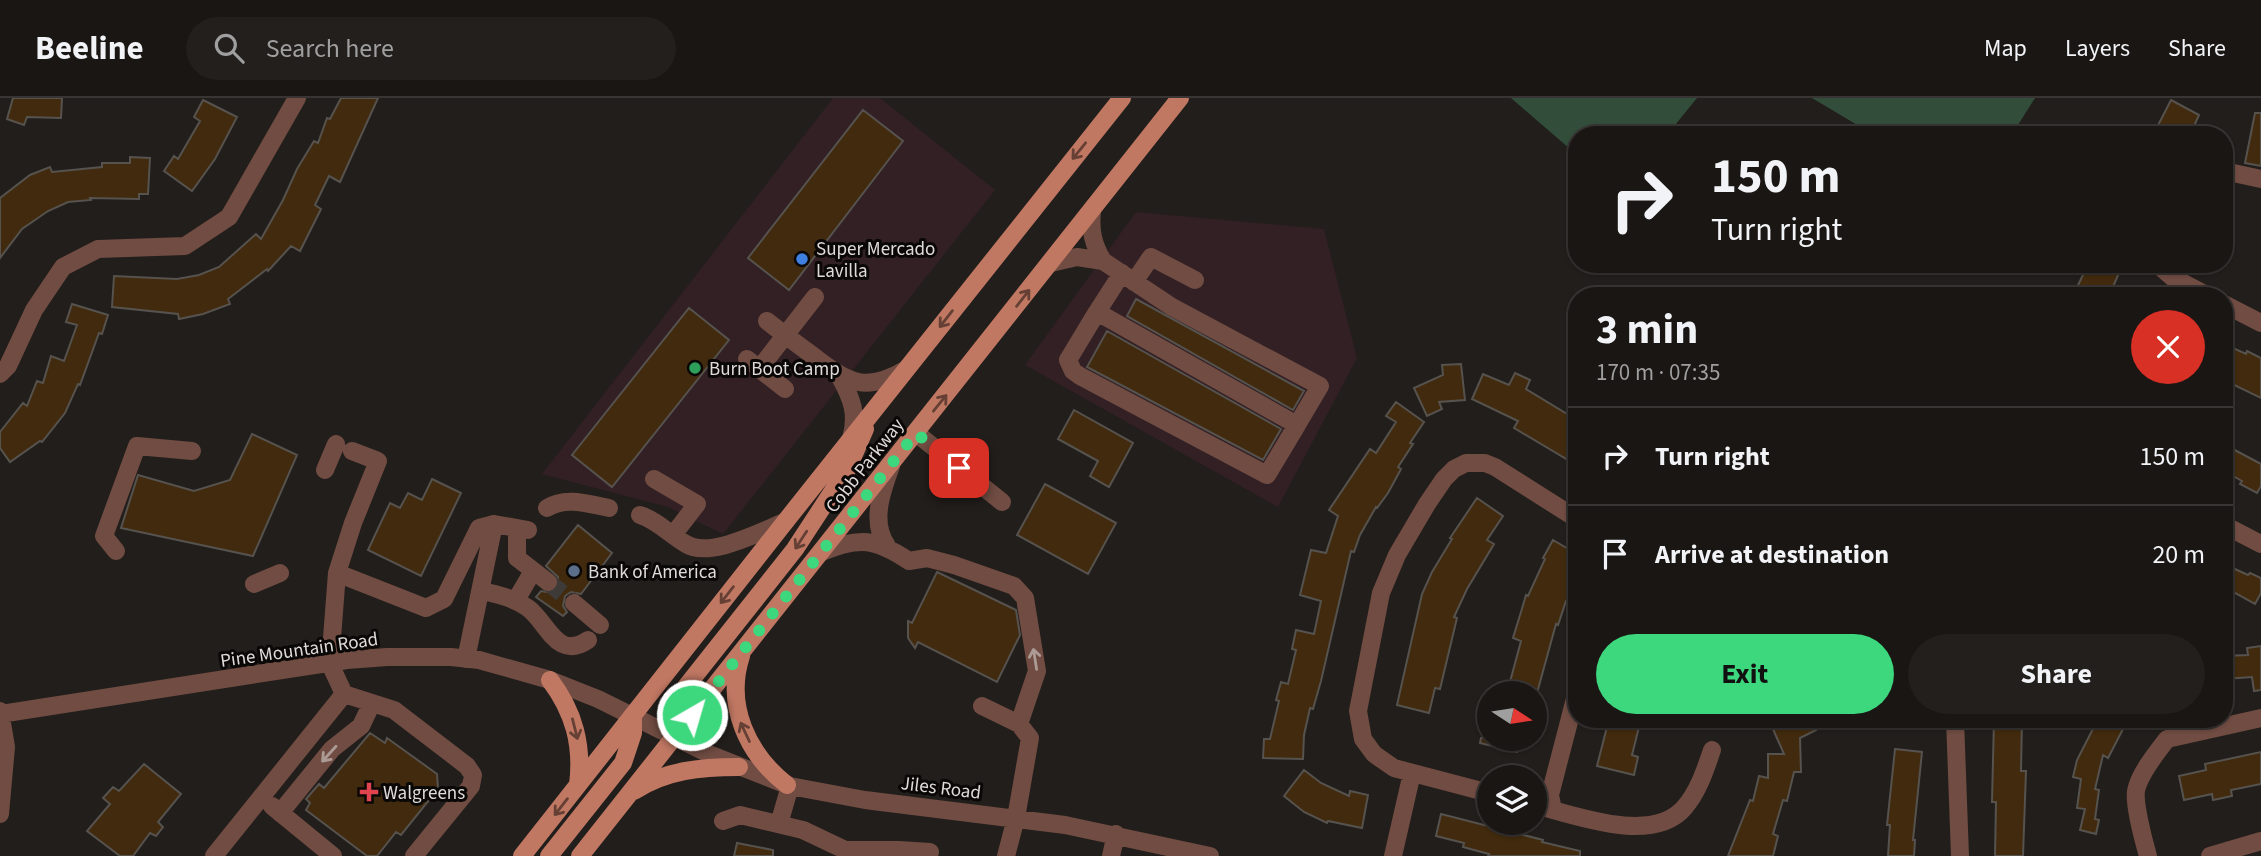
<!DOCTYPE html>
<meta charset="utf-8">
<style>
body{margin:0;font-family:"Source Sans 3",sans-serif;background:#231f1d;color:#f1f3f6;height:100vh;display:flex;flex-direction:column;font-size:26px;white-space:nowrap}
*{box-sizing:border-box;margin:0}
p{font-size:23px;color:#9f9fa0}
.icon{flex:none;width:38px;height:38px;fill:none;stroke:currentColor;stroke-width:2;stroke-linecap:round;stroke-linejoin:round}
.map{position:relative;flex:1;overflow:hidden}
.side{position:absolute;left:1568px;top:189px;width:665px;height:441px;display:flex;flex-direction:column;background:#1a1614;border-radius:28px;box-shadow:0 2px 5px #0004,0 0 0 2px #383534}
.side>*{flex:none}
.guide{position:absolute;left:1568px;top:28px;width:665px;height:147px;border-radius:28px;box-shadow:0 2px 5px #0004,0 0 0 2px #383534;background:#1a1614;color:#f1f3f6;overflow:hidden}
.needle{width:46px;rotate:102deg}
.fabs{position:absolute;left:1477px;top:583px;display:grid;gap:14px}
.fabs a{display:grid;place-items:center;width:70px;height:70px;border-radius:50%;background:#1a1614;box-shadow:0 2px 5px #0004,0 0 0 2px #383534;font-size:35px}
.pin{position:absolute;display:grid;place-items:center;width:60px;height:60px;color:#fff;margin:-30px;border-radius:14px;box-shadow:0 4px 10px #0006}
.me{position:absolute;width:77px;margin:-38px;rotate:38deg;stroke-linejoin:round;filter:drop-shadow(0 0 5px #0008)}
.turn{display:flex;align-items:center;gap:24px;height:147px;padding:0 28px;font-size:32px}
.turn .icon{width:91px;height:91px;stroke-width:2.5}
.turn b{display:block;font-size:49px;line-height:60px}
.round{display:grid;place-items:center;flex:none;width:74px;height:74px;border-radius:37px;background:#231f1d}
.headline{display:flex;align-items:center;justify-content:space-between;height:119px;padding:0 28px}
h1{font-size:42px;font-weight:700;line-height:52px}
.primary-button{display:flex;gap:14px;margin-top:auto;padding:14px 28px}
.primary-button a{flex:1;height:80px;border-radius:42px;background:#3dd77e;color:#111;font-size:28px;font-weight:700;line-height:80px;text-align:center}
.primary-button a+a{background:#231f1d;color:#f1f3f6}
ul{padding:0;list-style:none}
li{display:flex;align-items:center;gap:21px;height:98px;padding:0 28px;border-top:2px solid #383534}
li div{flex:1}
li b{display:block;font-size:26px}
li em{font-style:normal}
header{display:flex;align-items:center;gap:42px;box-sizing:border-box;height:98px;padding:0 35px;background:#1a1614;border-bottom:2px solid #383534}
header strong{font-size:33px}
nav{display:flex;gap:38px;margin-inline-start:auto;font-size:24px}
.search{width:490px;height:63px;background:#231f1d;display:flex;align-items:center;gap:18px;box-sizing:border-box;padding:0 24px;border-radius:38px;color:#9f9fa0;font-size:26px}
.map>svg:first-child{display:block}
.commercial{fill:#322025}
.green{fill:#324e3b}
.building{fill:#412a0d;stroke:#56524e;stroke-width:2}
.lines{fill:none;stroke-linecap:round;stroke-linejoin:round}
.minor-tunnel{stroke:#3e3a38;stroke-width:18;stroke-dasharray:18 9;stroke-linecap:butt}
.minor{stroke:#704c42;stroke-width:18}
.major{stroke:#c17863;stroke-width:18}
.oneway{stroke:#664035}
.oneway2{stroke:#ac9b95}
.route{stroke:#3dd77e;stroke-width:12;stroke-dasharray:0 21.6}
.shop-dot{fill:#3f7fe0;stroke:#0a0807;stroke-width:2.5}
.leisure-dot{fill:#2e9e5b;stroke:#0a0807;stroke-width:2.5}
.service-dot{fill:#5c6f8a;stroke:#0a0807;stroke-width:2.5}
.health-dot{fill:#e0444e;stroke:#0a0807;stroke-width:2.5}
.labels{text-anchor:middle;stroke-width:6;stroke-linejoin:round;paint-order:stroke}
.poi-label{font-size:19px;fill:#dedbd9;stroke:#0a0807;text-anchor:start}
.street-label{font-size:19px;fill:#dedbd9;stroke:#0a0807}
</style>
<header>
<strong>Beeline</strong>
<div class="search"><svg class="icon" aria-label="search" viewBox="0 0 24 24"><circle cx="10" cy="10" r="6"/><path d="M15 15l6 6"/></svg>Search here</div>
<nav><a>Map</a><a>Layers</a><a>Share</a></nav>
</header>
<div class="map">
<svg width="2261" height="758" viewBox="0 0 2261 758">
<rect width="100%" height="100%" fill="#221e1b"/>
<path class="commercial" d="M 833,0 L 880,0 L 995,92 L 723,436 L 668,409 L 542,376 Z
M 1136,114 L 1324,131 L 1357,260 L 1278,409 L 1025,267 Z"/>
<path class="green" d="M 1511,0 L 1697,0 L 1667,37 L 1577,37 L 1577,57 Z
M 1812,0 L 2035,0 L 2018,27 L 2016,37 L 1874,37 Z"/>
<path class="building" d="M 13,0 L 62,0 L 61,20 L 27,19 L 24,27 L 7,21 Z
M 341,0 L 378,0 L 340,84 L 329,78 L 315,107 L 321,111 L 300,153 L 291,148 L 268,173 L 267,171 L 228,201 L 230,206 L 203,216 L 179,221 L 178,216 L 112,209 L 114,178 L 177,181 L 199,177 L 219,169 L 256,136 L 261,141 L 283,102 L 297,71 L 314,43 L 318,45 L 327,20 L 330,21 Z
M 203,2 L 237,19 L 215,61 L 192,93 L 164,73 L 174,58 L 178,61 L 200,23 L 194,19 Z
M 2171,2 L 2199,17 L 2190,37 L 2153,37 Z
M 863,12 L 903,43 L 789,192 L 748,160 Z
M 2255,15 L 2261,15 L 2261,68 L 2245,65 Z
M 130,59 L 150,60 L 148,96 L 139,96 L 139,101 L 90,100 L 91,102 L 68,104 L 48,113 L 22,131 L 0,160 L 0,100 L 30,77 L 50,69 L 52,74 L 102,69 L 102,65 L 130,65 Z
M 2088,166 L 2123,166 L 2109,198 L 2073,198 Z
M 1136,201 L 1304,293 L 1293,312 L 1127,218 Z
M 72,206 L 108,217 L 102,236 L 99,235 L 80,287 L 78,286 L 65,315 L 42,344 L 40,343 L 10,364 L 0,350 L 0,334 L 23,305 L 27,308 L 37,283 L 43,285 L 51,258 L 64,263 L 77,227 L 66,224 Z
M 689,210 L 729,242 L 612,389 L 572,357 Z
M 1107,233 L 1281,331 L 1263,362 L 1087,269 Z
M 2224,246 L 2246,256 L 2247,253 L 2261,260 L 2261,300 L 2224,282 Z
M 1461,266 L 1465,302 L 1439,304 L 1442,311 L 1427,318 L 1414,290 L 1443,277 L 1442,267 Z
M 1515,275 L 1530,282 L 1526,291 L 1577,322 L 1577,362 L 1571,359 L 1568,362 L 1514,330 L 1518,323 L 1472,301 L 1483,276 L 1509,287 Z
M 1396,304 L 1424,324 L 1410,345 L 1413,346 L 1398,369 L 1401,371 L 1388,395 L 1377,410 L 1376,409 L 1360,437 L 1354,454 L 1351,453 L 1321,583 L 1313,611 L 1310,610 L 1304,637 L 1303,661 L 1263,660 L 1264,641 L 1270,641 L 1279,603 L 1276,602 L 1281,584 L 1288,586 L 1296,552 L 1292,551 L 1296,532 L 1314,536 L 1321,503 L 1300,497 L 1311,452 L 1326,455 L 1338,418 L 1329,412 L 1370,351 L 1376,355 L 1396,324 L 1386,318 Z
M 1074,312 L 1133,345 L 1109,389 L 1090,378 L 1098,363 L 1058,341 Z
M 252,336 L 297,357 L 253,458 L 121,430 L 138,377 L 194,393 L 230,382 Z
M 2229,349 L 2261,366 L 2261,388 L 2257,395 L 2240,386 L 2242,383 L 2224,373 L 2224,358 Z
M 432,381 L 461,395 L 421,478 L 368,452 L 390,405 L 400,410 L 408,395 L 422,402 Z
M 1045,386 L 1116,425 L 1088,476 L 1017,437 Z
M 1477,400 L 1503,418 L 1487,442 L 1494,446 L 1467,491 L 1454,519 L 1457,520 L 1440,591 L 1435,590 L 1429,615 L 1397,607 L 1422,496 L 1432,474 L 1452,441 L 1450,440 Z
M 578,427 L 612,455 L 581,496 L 571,494 L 565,498 L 563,508 L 567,514 L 563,518 L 536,499 L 541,493 L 552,495 L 557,490 L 558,479 L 546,468 Z
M 1553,442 L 1577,456 L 1577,488 L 1570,504 L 1566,503 L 1558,527 L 1556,526 L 1537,595 L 1507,595 L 1521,543 L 1513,540 L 1521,514 L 1526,497 L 1528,498 L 1545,461 L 1543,460 Z
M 2224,466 L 2248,477 L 2250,475 L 2261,480 L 2261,495 L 2255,506 L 2224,489 Z
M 937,474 L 1016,512 L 1020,537 L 997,584 L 918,544 L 915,550 L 908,540 L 908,523 L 912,525 Z
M 2261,548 L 2261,592 L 2254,593 L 2252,579 L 2225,581 L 2224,558 L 2248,557 L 2247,550 Z
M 1609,621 L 1641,621 L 1632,657 L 1638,659 L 1634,677 L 1597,668 Z
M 1760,621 L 1811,621 L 1816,632 L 1800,640 L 1801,674 L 1794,674 L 1787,703 L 1783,702 L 1773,736 L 1778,738 L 1773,758 L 1728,758 L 1750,702 L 1753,703 L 1759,678 L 1768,680 L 1768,656 L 1784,656 L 1773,631 Z
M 1994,621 L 2022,621 L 2021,673 L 2026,673 L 2023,758 L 1995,758 L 1996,704 L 1992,704 Z
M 2098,621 L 2133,621 L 2123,631 L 2108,660 L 2103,657 L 2095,691 L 2099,692 L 2095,721 L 2099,722 L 2096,736 L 2080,732 L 2085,711 L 2077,710 L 2081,681 L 2073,679 L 2077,662 Z
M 370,635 L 385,645 L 387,640 L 437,676 L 438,691 L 401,737 L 396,734 L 377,758 L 367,758 L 306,712 L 310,705 L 306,701 L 319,686 L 324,690 Z
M 1481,640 L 1520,640 L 1517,654 L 1480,645 Z
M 1895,651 L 1922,654 L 1913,742 L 1915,742 L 1914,758 L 1888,758 L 1890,727 L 1887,727 Z
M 2261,654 L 2261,686 L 2231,692 L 2232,698 L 2213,702 L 2212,696 L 2184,702 L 2179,678 L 2206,672 L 2205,666 Z
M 144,666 L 181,696 L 158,724 L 163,729 L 156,738 L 150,735 L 133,758 L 120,758 L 87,733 L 110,706 L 103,700 L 113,689 L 119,693 Z
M 1304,672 L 1321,685 L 1349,698 L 1350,693 L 1368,697 L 1362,730 L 1328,723 L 1327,725 L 1304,714 L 1284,698 Z
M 1441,716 L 1543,742 L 1542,744 L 1580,753 L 1580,758 L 1488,758 L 1489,756 L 1463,749 L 1464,745 L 1436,738 Z
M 737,745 L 773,752 L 773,758 L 734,758 Z"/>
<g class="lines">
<path class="minor-tunnel" d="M 548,484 L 574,505"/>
<path class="minor" d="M 2224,73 L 2261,81
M 1092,113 C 1090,133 1093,146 1103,163
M 1051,165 L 1077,159 L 1103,163 L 1172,209 L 1320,288 L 1297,327 L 1097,214 L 1122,175
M 2157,166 L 2172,179 L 2208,198
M 1134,184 L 1151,159 L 1195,182
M 2224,206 L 2261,225
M 1097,214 L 1068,262 L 1073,273 L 1080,278 L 1267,377 L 1297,327
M 767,223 C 783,236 800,248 816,260 C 849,286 867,294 905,272
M 747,261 L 785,291
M 759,271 L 815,199
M 0,276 L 8,268 L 34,212 L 63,169 L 98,151 L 185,148 L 229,119 L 297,0
M 840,279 C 852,301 858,316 851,341
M 916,335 L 1002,404
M 325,372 L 336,346
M 654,381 L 697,406 L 673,437
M 547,410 C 566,398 588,406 609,410
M 640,417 C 658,423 669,436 686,446 C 710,461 761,433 785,424
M 2224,427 L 2261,446
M 517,430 L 517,460 L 548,484
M 887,448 C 870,424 882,393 891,368
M 116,453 L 104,438 L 137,348 L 192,353
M 822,454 C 860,438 876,441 909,463 L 927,460 L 954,467 L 1014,488 L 1025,500 L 1037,573 L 1019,626
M 337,475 L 426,510 L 444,501 L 479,430 L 494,426 L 528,432
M 254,486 L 280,475
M 481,493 C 498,496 514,500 528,510 C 548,525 557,563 588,542
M 516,502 L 533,473
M 574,505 L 600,527
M 466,561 L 494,426
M 344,596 L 394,612 L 467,668 L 473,677 L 471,688 L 414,758
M 982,608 L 1019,626 L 1030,640 L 1016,720 L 1006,758
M 0,613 L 6,649 L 0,716
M 0,616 L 347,562 L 387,559 L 451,559 L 479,562 L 550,582 L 598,601 L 711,657 L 790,688 L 865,702 L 1065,727 L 1210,758
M 1955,621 L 1960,758
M 1489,695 L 1394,670 L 1374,656 L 1363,641 L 1358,613 L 1381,495 L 1397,457 L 1427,406 L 1444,381 L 1454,371 L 1466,365 L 1485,365 L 1495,369 L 1577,421
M 1535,707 C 1574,717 1652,747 1684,710 C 1698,694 1705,673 1712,652
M 272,708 L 333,758
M 1553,712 L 1550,697 L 1577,593
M 280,715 L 332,651 L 361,628 L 372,605
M 723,723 L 740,717 L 803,732 L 845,752 L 899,752 L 930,754
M 779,726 L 790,688
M 214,758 L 344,596 L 330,566 L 337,475 L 353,425 L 378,363 L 352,353
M 1111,758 L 1116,736
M 1393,758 L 1412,675
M 2148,758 C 2144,744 2134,706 2136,693 C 2139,676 2157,654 2167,641 L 2261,620
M 2210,758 L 2261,743"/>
<path class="major" d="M 741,558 C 725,607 747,656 787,687
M 550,582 C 574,614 583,647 578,687
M 675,638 L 674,612 L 681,595 L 795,451 L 848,370 L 865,331
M 634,693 C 666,672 701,669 739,669
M 522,758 L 785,424 L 1122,0
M 549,758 L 623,665 L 633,635 L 633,617
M 580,758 L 1180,0"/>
</g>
<defs><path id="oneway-shaft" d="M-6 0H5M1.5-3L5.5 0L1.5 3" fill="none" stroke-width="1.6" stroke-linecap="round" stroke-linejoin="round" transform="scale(1.75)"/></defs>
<g class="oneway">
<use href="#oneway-shaft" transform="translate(1079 53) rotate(129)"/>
<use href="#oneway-shaft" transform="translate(1023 200) rotate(-52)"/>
<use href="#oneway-shaft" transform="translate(946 221) rotate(128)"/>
<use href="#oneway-shaft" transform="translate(940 305) rotate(-51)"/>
<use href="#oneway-shaft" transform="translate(801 442) rotate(123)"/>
<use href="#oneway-shaft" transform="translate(727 497) rotate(128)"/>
<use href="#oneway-shaft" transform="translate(575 631) rotate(76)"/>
<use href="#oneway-shaft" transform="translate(745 634) rotate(-115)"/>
<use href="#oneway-shaft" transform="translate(561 709) rotate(128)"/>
</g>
<g class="oneway2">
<use href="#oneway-shaft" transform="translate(1035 561) rotate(-99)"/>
<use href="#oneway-shaft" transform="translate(329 656) rotate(132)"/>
</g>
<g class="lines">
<path class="route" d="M 692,617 L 916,335 L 959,370"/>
</g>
<circle class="shop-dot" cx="802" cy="161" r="7"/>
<circle class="leisure-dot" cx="695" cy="270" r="7"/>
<circle class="service-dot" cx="574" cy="473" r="7"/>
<path class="health-dot" d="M365.5 683.5h7v7h7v7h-7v7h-7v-7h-7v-7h7z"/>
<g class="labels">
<g class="poi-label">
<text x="816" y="157">Super Mercado<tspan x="816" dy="22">Lavilla</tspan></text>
<text x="709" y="277">Burn Boot Camp</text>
<text x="588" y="480">Bank of America</text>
<text x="383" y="701">Walgreens</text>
</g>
<g class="street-label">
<text transform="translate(864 367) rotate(-52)" y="7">Cobb Parkway</text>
<text transform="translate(299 551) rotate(-8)" y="7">Pine Mountain Road</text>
<text transform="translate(941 689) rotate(7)" y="7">Jiles Road</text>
</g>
</g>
</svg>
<div class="fabs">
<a><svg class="needle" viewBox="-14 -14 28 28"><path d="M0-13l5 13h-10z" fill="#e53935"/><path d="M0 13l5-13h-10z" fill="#9f9fa0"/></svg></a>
<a><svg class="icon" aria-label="layers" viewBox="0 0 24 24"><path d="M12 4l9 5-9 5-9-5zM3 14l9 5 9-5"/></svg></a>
</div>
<div class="pin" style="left:959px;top:370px;background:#d93025"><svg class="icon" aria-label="arrive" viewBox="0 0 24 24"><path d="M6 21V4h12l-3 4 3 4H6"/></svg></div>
<svg class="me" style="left:692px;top:617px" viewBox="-20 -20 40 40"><circle r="17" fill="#3dd77e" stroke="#fff" stroke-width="3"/><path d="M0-11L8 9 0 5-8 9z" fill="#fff"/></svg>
<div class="guide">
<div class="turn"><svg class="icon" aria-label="right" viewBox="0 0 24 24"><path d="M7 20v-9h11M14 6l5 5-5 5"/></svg><div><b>150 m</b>Turn right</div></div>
</div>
<section class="side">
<div class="headline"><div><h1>3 min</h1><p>170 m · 07:35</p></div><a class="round" style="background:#d93025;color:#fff"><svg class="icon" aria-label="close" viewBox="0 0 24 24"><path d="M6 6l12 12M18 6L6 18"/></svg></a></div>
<ul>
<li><svg class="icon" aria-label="right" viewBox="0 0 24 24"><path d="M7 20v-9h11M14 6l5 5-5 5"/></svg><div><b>Turn right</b></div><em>150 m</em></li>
<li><svg class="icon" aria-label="arrive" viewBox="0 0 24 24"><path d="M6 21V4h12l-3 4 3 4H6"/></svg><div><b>Arrive at destination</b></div><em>20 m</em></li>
</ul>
<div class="primary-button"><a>Exit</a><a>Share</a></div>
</section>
</div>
